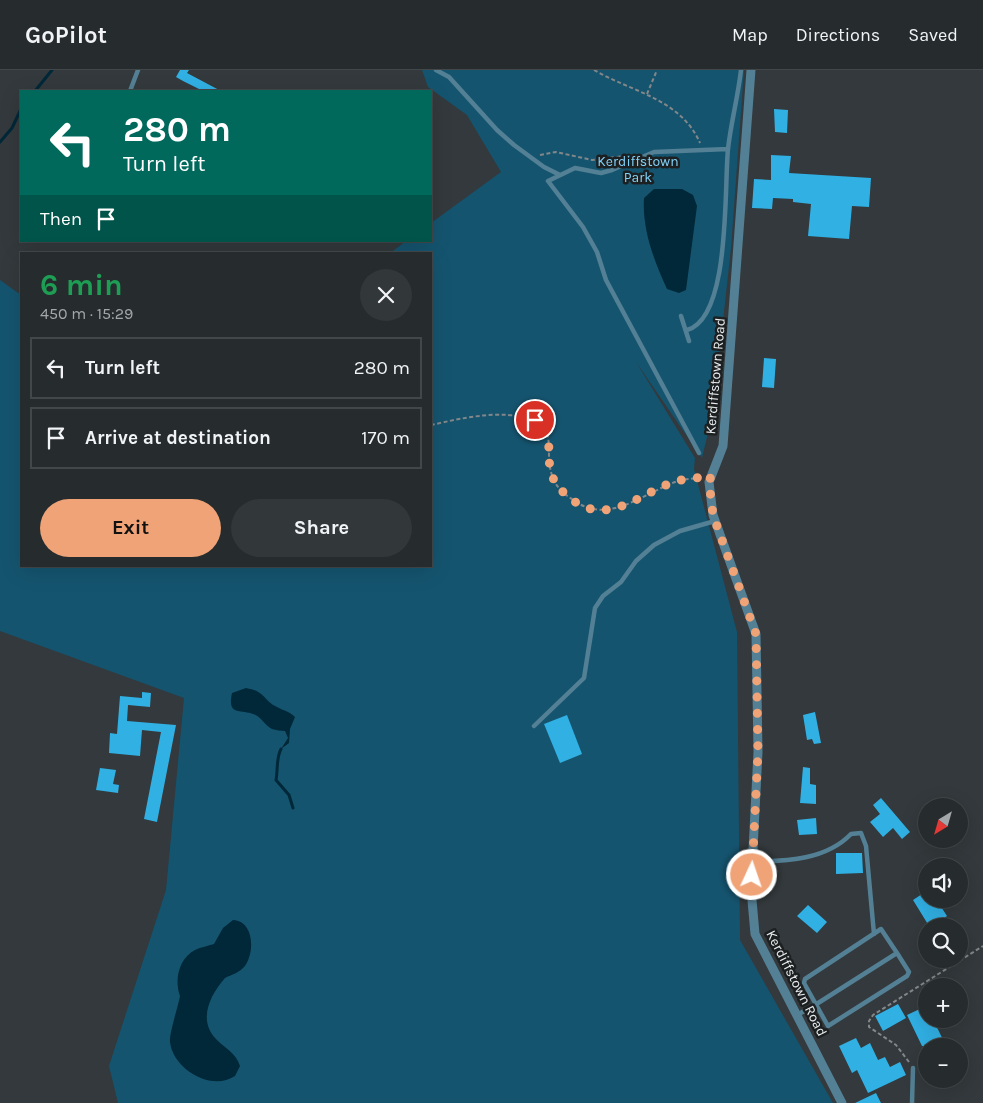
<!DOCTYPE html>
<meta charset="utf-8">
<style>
body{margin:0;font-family:Karla,sans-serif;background:#323739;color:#f1f3f6;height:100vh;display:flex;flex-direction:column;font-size:19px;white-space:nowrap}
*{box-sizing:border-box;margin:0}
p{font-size:16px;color:#a4a7aa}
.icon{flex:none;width:28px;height:28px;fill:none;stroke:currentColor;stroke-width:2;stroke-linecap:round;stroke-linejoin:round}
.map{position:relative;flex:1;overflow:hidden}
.drawer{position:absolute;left:20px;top:182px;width:412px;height:315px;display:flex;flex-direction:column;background:#262b2d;border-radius:0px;box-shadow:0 5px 20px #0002,0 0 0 1px #424749}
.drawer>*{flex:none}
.banner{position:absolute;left:20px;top:20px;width:412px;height:152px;border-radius:0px;box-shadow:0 5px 20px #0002,0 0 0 1px #424749;background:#00695c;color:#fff;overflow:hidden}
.needle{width:32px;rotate:217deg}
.fabs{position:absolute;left:918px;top:728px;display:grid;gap:10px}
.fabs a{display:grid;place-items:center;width:50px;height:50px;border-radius:50%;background:#262b2d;box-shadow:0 5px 20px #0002,0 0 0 1px #424749;font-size:25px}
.pin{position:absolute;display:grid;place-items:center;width:42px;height:42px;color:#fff;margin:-21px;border:2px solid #fff;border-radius:50%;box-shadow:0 1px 5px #0007}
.me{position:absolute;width:55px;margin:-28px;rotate:3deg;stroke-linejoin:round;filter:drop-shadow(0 0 4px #0008)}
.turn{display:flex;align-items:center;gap:18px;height:105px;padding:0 20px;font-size:22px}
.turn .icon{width:65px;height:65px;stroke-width:2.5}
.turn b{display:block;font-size:35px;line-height:42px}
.then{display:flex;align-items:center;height:48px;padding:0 20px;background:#0003;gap:10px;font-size:19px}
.round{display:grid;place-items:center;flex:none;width:52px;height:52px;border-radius:26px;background:#323739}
.summary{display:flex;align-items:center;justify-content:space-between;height:85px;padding:0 20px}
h1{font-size:30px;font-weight:700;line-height:38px;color:#1e9e55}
.action{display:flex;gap:10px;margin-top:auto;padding:10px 20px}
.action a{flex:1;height:58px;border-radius:30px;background:#efa377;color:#111;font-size:20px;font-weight:700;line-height:58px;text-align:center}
.action a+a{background:#323739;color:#f1f3f6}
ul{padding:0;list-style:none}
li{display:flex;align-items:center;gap:15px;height:62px;margin:0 10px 8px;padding:0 10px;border:2px solid #424749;border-radius:0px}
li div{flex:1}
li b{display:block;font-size:19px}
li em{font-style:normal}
header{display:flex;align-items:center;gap:30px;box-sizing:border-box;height:70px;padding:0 25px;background:#262b2d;border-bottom:1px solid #424749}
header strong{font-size:24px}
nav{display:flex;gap:28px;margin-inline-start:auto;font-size:18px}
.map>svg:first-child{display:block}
.green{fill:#15546f}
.water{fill:#002838}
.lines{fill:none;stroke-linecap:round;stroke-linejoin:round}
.stream{stroke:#002838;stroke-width:3}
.building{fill:#31b0e4}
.path{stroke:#82878a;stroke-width:2;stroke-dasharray:4 2.5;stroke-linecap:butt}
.lane{stroke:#548095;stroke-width:4.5}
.street{stroke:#548095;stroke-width:9}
.route{stroke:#efa377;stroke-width:9;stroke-dasharray:0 16.2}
.labels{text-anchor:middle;stroke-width:5;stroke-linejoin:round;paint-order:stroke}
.park-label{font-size:14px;fill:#83d2f9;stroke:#1d2021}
.street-label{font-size:14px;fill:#eaeef0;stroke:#1d2021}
</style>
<header>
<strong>GoPilot</strong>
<nav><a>Map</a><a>Directions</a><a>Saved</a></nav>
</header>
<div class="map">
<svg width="983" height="1033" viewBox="0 0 983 1033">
<rect width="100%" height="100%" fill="#33393c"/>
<path class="green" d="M 422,0 L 744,0 L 731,178 L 713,342 L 702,388 L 636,292 L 695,388 L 694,399 L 737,562 L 740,870 L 833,1033 L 118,1033 L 109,996 L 166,820 L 184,628 L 0,561 L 0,210 L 21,225 L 21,496 L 431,496 L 431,184 L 389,184 L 406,171 L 431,171 L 431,153 L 501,102 L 467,45 L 428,17 Z"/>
<path class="water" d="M 654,119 L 682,119 L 693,125 L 697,136 L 686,220 L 679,223 L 667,219 C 654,191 642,159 644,128 Z
M 246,618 C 267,622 262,630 277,637 C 284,641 289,641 295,647 L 290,659 L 289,673 L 281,679 L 288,668 L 285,661 C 281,661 276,660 272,659 C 265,656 261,646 253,644 C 240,639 227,646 232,623 Z
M 233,850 C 254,851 255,882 245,896 C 239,903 233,904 225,908 C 210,925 197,951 217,970 C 226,979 236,983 240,996 L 235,1006 C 211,1022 173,999 170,972 C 169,964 178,937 180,926 C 174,910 179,888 195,880 C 201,877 208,876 214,874 L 223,858 Z"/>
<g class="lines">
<path class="stream" d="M 35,21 L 52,0
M 0,72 L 12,58 L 21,39
M 281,679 C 276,688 278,700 276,710 L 289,725 L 293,738"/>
</g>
<path class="building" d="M 180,0 L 189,0 L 187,3 L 221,21 L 203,21 L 183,11 L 176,7 Z
M 774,39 L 788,40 L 787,63 L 775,62 Z
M 771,85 L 791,86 L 789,103 L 871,108 L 869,137 L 852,136 L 849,169 L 808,166 L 811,134 L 793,132 L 793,129 L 773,128 L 772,139 L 752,138 L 754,109 L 771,110 Z
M 764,288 L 776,289 L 774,318 L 762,317 Z
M 142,622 L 151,623 L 150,637 L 128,635 L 127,651 L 176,655 L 157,752 L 144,749 L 161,662 L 142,660 L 140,686 L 109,683 L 110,663 L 117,664 L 120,626 L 142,628 Z
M 815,642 L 821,673 L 814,674 L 812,669 L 807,670 L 803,645 Z
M 567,645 L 582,684 L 560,693 L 544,654 Z
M 803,697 L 810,698 L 810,714 L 816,715 L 816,734 L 800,733 Z
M 100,698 L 116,700 L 113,714 L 119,715 L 118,723 L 96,720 Z
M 881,728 L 910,762 L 902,769 L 893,758 L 883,767 L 870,752 L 880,744 L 873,735 Z
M 816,748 L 817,764 L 799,765 L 797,750 Z
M 836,783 L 862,783 L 863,803 L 836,804 Z
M 922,824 L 923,826 L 926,824 L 926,829 L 936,829 L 947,846 L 938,852 L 941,856 L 929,856 L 913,830 Z
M 808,835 L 827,852 L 817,863 L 797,846 Z
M 898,934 L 906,948 L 883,961 L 875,946 Z
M 926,936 L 926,949 L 933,949 L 946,976 L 922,976 L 907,945 Z
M 856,968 L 861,978 L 870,973 L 878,990 L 885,987 L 890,997 L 900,992 L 906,1005 L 868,1023 L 857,1000 L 852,1003 L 839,976 Z
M 876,1023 L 881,1033 L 855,1033 Z"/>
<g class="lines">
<path class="path" d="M 594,0 C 632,22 681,29 700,73
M 647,24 L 657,0
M 540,85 L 556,82 L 592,90 L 624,86
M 431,355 C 463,348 522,333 547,361 C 551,377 546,394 554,410 C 558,419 564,424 572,429 C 606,456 641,425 675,412 C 683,409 693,409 702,407
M 909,992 L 896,975 L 869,957 L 869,951 L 873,945 L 983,876"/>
<path class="lane" d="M 436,0 L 449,7 L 497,60 L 514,75 L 544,97 L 560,105
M 130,21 L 138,0
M 681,246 L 689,271
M 687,260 C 731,248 724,117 728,79 C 731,52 738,27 741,0
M 699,383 L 606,210 L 597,182 L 583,157 L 548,111 L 575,98 L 601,103 L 612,100 L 654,82 L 728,79
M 534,656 L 584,608 L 595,538 L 603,526 L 621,512 L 636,491 L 654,475 L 680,461 L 715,451
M 753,792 C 787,791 826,790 851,764 L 861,763 L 866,776 L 874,864
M 797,945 L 815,935 L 897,883 L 909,902 L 907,906 L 828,956 L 804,913 L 805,909 L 881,859 L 897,883
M 912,1033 L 913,998"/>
<path class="street" d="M 751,0 L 723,376 L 709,412 L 713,445 L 756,564 L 758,682 L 751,819 L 755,864 L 842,1033"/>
</g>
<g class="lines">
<path class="route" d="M 535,350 L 547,361 C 551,377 546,394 554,410 C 558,418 564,423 571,429 C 609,458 640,422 677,411 C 688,408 700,408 711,406 L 709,412 L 713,445 L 756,564 L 758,682 L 752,805"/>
</g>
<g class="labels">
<g class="park-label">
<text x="638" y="96">Kerdiffstown<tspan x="638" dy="16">Park</tspan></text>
</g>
<g class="street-label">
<text transform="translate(715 306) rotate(-85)" y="5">Kerdiffstown Road</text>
<text transform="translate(797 913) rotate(63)" y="5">Kerdiffstown Road</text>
</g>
</g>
</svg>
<div class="fabs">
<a><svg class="needle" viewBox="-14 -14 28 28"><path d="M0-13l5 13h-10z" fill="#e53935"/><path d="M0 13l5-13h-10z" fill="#a4a7aa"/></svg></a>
<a><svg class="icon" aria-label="sound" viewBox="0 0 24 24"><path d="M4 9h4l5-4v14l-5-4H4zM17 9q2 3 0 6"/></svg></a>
<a><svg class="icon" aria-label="search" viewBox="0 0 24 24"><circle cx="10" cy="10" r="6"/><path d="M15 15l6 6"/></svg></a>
<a>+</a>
<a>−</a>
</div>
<div class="pin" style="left:535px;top:350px;background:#d93025"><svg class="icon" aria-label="arrive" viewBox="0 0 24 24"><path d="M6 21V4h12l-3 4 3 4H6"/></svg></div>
<svg class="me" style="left:752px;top:805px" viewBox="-20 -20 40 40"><circle r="17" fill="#efa377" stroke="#fff" stroke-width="3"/><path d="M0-11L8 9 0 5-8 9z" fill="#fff"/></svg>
<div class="banner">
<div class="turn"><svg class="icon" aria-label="left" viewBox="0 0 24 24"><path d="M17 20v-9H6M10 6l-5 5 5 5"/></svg><div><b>280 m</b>Turn left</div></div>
<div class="then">Then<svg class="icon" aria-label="arrive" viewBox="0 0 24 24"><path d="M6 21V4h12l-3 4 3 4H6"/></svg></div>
</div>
<section class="drawer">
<div class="summary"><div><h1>6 min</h1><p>450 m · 15:29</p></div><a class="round"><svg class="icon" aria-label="close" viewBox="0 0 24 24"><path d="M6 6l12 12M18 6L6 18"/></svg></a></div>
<ul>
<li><svg class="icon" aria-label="left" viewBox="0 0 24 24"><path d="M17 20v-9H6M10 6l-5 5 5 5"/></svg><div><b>Turn left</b></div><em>280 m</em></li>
<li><svg class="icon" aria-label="arrive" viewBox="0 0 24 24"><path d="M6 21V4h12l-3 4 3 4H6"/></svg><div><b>Arrive at destination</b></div><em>170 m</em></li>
</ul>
<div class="action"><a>Exit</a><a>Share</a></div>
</section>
</div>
